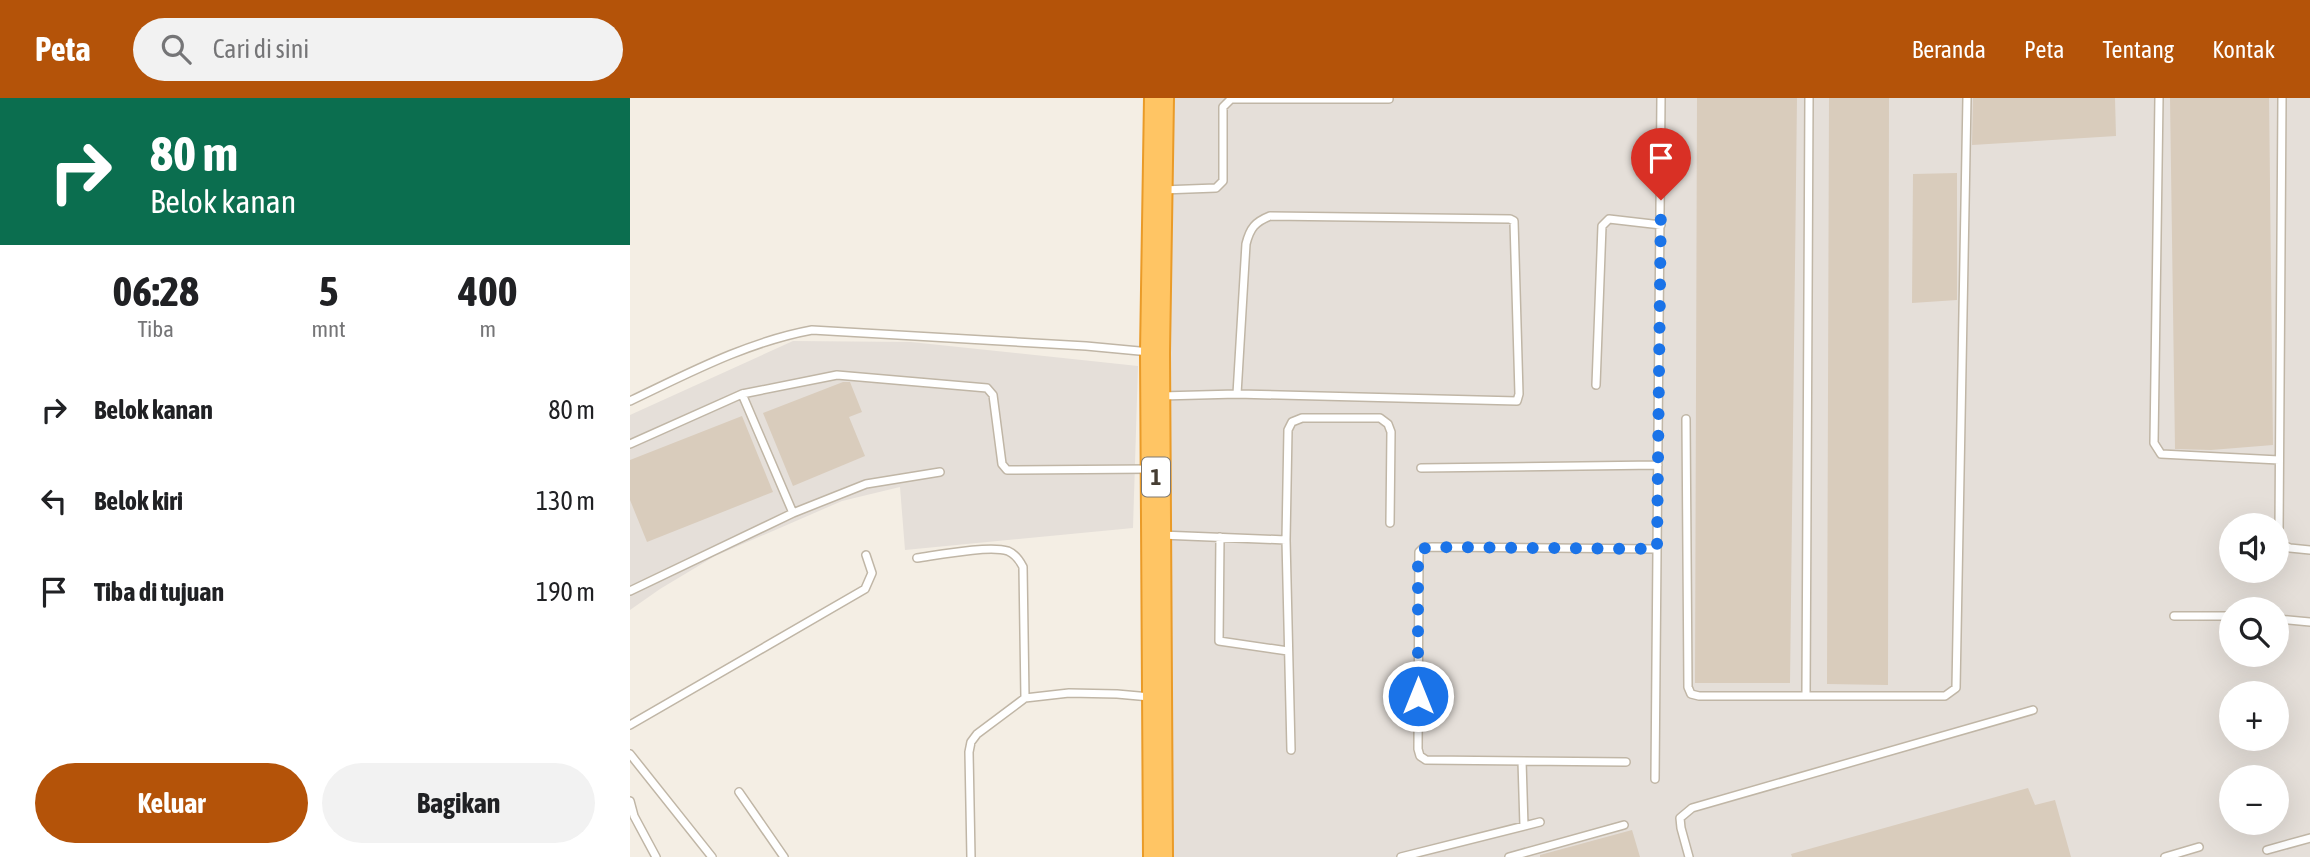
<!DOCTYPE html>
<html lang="id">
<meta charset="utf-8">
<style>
body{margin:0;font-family:"Asap Condensed",sans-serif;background:#f2f2f2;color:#202124;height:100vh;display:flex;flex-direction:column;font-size:26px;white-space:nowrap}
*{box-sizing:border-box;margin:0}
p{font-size:23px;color:#757577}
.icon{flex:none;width:38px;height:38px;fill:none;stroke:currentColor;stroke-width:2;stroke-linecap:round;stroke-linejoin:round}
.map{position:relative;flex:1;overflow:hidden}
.drawer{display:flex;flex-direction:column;background:#fff;width:630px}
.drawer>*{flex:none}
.guide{background:#0b6e4f;color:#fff;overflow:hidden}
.fabs{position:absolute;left:1589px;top:415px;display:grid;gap:14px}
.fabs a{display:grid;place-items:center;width:70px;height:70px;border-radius:50%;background:#fff;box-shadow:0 7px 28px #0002;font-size:35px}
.pin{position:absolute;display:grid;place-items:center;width:60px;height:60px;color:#fff;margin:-72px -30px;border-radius:50% 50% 50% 0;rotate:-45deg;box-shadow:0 0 7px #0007}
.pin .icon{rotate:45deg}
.me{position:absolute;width:77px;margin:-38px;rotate:0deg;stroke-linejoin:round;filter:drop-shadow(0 0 5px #0008)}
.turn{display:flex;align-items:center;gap:24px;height:147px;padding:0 35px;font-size:32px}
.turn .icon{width:91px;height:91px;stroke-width:2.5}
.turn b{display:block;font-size:49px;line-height:60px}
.eta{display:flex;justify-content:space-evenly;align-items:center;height:119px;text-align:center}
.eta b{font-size:42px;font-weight:700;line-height:49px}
.primary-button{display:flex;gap:14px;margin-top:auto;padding:14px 35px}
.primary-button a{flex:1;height:80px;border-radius:42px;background:#b45309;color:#fff;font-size:28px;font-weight:700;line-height:80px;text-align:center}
.primary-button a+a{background:#f2f2f2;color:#202124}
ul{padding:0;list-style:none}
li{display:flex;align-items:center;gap:21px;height:91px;padding:0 35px}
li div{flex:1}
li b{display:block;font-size:26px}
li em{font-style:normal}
header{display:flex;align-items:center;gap:42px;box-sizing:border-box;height:98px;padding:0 35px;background:#b45309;color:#fff}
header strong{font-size:33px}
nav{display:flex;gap:38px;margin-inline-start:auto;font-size:24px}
.search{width:490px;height:63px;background:#f2f2f2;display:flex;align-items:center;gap:18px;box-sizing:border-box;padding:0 24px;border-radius:38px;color:#757577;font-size:26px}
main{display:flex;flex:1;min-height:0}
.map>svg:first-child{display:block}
.industrial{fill:#e5dfd9;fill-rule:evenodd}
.building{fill:#d9ccbc}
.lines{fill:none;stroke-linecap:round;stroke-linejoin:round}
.lane-casing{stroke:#c0b6a6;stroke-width:10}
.highway-casing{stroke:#ea9b28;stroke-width:32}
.lane{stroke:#fff;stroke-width:7}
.highway{stroke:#ffc564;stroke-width:28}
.route{stroke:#1a73e8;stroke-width:12;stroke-dasharray:0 21.6}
.labels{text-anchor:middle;stroke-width:6;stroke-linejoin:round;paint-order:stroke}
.shield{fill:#fff;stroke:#7e7870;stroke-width:2}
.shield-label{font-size:23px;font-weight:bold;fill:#463e33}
</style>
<header>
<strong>Peta</strong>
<div class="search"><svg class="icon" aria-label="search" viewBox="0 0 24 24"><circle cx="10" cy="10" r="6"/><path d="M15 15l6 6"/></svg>Cari di sini</div>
<nav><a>Beranda</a><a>Peta</a><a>Tentang</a><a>Kontak</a></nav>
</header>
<main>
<section class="drawer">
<div class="guide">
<div class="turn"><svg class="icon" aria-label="right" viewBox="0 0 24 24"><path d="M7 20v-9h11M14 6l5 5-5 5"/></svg><div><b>80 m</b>Belok kanan</div></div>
</div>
<div class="eta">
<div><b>06:28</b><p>Tiba</p></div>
<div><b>5</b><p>mnt</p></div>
<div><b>400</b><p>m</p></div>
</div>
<ul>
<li><svg class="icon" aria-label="right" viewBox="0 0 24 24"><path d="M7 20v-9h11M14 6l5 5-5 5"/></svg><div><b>Belok kanan</b></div><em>80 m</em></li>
<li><svg class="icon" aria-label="left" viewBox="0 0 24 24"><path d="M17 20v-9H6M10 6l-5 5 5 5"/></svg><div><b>Belok kiri</b></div><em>130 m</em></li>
<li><svg class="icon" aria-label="arrive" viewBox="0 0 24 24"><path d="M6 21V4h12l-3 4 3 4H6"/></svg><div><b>Tiba di tujuan</b></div><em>190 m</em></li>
</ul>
<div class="primary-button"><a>Keluar</a><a>Bagikan</a></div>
</section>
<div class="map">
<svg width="1680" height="759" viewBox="0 0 1680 759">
<rect width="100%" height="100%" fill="#f4eee4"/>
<path class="industrial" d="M 544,0 L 1680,0 L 1680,759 L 530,759 ZM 1601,427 L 1647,427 L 1647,472 L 1601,472 ZM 1601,511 L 1647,511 L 1647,556 L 1601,556 ZM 1601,595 L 1647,595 L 1647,640 L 1601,640 ZM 1601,679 L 1647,679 L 1647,724 L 1601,724 Z
M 163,243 L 281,244 L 508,268 L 503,430 L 275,452 L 270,389 L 212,403 L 85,458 L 30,491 L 0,512 L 0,317 Z"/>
<path class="building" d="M 1067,0 L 1167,0 L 1160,585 L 1065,585 Z
M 1199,0 L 1259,0 L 1258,587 L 1197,586 Z
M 1343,0 L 1485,0 L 1486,38 L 1342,47 Z
M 1540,0 L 1639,0 L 1643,347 L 1581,352 L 1545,351 Z
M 1327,75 L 1327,202 L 1282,205 L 1283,76 Z
M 213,284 L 220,284 L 232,314 L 219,319 L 235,358 L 163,388 L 133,315 Z
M 112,318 L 143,394 L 17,444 L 0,402 L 0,362 Z
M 1398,690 L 1405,707 L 1425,702 L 1441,759 L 1162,759 L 1161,756 Z
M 1002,732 L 1010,759 L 910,759 L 910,757 Z"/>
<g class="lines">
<g class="lane-casing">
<path id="lane" d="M 1529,0 L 1524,345 L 1531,356 L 1649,362
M 1652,0 L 1649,434 L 1651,446 L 1660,450 L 1680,452
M 532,92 L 586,90 L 593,83 L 593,9 L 601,1 L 759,1
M 966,287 L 972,128 L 979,121 L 1031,127
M 112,296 L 163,415
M 531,298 L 607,296 L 887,303 L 889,296 L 884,123 L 880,121 L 640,118 C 625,124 620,130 616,146 L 607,296
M 0,303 C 59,275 117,244 182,232 L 456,248 L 520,254
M 1056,321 L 1058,589 L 1061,596 L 1069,598 L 1315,598 L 1326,590 L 1337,0
M 0,346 L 112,296 L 207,277 L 357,290 L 363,297 L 372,366 L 377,372 L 521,371
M 791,370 L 1028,367
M 531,437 L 656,442 L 661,652
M 590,439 L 589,543 L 658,553
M 656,442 L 658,332 L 662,324 L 672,320 L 750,320 L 758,326 L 761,334 L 760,425
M 287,460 C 308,457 359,447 378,453 C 385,456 390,463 393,469 L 395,600
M 0,493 L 163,415 L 236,386 L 310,374
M 1544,518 L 1601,518
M 1647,521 L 1680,524
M 1176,598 L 1179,0
M 0,627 L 235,491 L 242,475 L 236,457
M 0,656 L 82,759
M 892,663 L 894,728
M 996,664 L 796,662 L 790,658 L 788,651 L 789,454 L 793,450 L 802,449 L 1027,451
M 1025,681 L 1031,0
M 109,694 L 154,759
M 0,703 L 4,718 L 26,759
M 1637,752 L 1680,740
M 341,759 L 339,654 L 341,644 L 347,636 L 395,600 L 439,595 L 487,596 L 520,599
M 771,759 L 910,724
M 879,759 L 994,727
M 1059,759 L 1051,730 L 1050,720 L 1062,710 L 1403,612
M 1535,759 L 1569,749"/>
</g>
<g class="highway-casing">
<path id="highway" d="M 528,759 L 525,255 L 529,0"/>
</g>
<use href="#lane" class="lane"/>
<use href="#highway" class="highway"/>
</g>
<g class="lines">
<path class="route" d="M 788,598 L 788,466 L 791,451 L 802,449 L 1027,451 L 1031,102"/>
</g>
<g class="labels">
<rect class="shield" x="512" y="359.5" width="28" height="39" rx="5"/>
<g class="shield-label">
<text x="526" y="387">1</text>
</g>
</g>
</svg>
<div class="fabs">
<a><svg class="icon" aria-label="sound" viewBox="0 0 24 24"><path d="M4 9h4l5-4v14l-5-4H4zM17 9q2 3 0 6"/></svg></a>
<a><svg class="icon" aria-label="search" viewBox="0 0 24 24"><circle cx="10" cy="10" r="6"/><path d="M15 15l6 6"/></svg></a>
<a>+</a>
<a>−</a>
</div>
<div class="pin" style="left:1031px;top:102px;background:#d93025"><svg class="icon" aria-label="arrive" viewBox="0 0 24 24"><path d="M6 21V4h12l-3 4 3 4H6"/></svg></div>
<svg class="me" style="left:788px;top:598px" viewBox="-20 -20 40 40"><circle r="17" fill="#1a73e8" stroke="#fff" stroke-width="3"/><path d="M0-11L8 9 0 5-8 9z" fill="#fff"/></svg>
</div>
</main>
